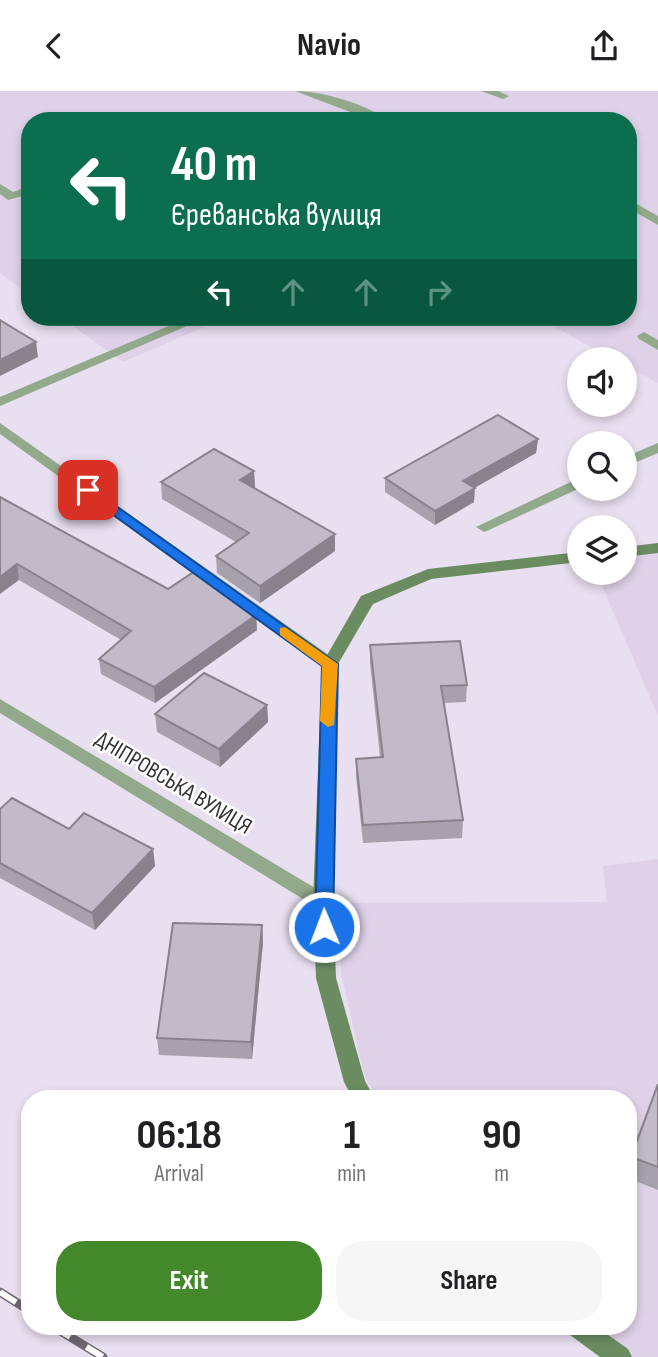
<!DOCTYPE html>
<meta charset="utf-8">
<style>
body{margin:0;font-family:"Sofia Sans Condensed",sans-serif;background:#f6f6f6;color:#202124;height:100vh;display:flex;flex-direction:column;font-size:26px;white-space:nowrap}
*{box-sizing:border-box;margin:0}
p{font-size:23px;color:#757577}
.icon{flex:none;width:38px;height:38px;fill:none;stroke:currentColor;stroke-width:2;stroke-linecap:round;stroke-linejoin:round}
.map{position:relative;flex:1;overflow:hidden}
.side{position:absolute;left:21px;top:999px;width:616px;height:245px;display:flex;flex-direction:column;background:#fff;border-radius:28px;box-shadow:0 4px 10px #0003}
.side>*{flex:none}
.hud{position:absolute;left:21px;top:21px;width:616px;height:214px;border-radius:28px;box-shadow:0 4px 10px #0003;background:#0b6e4f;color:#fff;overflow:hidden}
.controls{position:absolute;left:567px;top:256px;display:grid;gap:14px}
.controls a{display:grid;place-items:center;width:70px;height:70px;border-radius:50%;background:#fff;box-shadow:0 4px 10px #0003;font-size:35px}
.pin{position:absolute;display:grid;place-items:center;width:60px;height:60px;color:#fff;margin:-30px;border-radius:14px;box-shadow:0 4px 10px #0006}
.me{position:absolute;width:77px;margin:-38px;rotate:359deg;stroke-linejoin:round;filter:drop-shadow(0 0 5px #0008)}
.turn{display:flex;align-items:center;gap:24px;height:147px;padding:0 35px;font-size:32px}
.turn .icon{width:91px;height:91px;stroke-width:2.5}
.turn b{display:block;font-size:49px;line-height:60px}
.lanes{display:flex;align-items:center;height:66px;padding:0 35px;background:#0003;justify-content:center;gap:35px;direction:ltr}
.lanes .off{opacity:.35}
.eta{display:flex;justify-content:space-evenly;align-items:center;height:119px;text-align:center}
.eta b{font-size:42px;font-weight:700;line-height:49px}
.action{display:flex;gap:14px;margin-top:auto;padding:14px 35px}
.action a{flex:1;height:80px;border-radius:28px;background:#44882c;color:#fff;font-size:28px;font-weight:700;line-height:80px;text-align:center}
.action a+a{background:#f6f6f6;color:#202124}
header{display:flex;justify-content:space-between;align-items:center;height:91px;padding:0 35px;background:#fff;font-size:32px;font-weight:700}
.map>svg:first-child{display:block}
.built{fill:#ded1e8}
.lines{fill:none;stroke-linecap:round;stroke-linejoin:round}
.lane{fill:#92a98c;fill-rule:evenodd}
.street{fill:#92a98c;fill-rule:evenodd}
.secondary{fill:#6b8c61;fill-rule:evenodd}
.rail-casing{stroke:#6d6872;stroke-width:9}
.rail{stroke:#fff;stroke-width:6;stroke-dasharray:19;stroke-linecap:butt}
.wall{fill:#a7a0ad}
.shaded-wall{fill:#88828d}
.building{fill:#c2bac9;stroke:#88828d;stroke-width:2}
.route{fill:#1a73e8;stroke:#114b97;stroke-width:2}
.slow{fill:#f59e0b}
.labels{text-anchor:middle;stroke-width:5;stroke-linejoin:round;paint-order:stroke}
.street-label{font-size:23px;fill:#333036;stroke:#fff}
</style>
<header><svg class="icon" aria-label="back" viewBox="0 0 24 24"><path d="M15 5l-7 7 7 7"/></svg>Navio<svg class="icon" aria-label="share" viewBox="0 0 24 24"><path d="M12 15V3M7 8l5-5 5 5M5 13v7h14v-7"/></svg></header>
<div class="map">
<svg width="658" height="1266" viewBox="0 0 658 1266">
<rect width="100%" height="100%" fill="#e8dff0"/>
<path class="built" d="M 0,0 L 658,0 L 658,292 L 625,274 L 625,268 L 613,268 L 537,226 L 628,226 L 628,30 L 30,30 L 30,204 L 0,182 Z
M 60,226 L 227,226 L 123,271 Z
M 658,462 L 658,625 L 596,481 L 625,481 L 625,466 Z
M 658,768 L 658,1266 L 606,1266 L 562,1236 L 628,1236 L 628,1008 L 377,1008 L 365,986 L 342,887 L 335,812 L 607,811 L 603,775 Z"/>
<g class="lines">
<path class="lane" d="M 295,0 C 321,0 368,13 388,30 L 374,30 Z
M 481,0 L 498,0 L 509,5 L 503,8 Z
M 0,93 L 13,101 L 30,95 L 30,103 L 8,109 L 0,103 Z
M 628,108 L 658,125 L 658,134 L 628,117 Z
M 190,226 L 208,226 L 0,315 L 0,306 Z
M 644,241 L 658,249 L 658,259 L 639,248 L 637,245 Z"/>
<path class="street" d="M 0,332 L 336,569 L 338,573 L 336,577 L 324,577 L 0,343 Z
M 658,352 L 658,362 L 625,376 L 625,366 Z
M 579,387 L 580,397 L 489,439 L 484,441 L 476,436 Z
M 0,608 L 330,806 L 333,811 L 330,816 L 323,819 L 316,816 L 0,622 Z"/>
<path class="secondary" d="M 658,452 L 658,462 L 625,466 L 625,456 Z
M 579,461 L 579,471 L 431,488 L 373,513 L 338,573 L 333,811 L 336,887 L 365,990 L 375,1008 L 353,1008 L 344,991 L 316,887 L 313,811 L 322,573 L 361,505 L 428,478 Z
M 566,1236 L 597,1236 L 628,1258 L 632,1266 L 600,1266 L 570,1244 Z"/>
<g class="rail-casing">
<path id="rail" d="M 0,1201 L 30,1220
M 54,1236 L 103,1266"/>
</g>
<use href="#rail" class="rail"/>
</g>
<path class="wall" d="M 538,348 L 536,362 L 474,397 L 474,411 L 435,434 L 385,401 L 385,387 Z
M 254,380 L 255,397 L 335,460 L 260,512 L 217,482 L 216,465 L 236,451 L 162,408 L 161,391 Z
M 0,406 L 168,498 L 244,508 L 245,517 L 256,524 L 257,539 L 155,612 L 101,583 L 99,568 L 121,549 L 19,489 Z
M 370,554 L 467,594 L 466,611 L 444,612 L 463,729 L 462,747 L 363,752 L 356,685 L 356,668 L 380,666 L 370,572 Z
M 267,614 L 268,631 L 220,676 L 157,641 L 155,623 Z
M 0,718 L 69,738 L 153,758 L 155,775 L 95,839 L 0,787 Z
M 262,834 L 263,851 L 252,968 L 159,964 L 157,947 Z
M 658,993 L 658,1099 L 628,1087 L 628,1077 L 631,1066 Z"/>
<path class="shaded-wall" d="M 36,251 L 38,266 L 0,285 L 0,269 Z
M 538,348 L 536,362 L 462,404 L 463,390 Z
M 254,380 L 255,397 L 240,389 Z
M 475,397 L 474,411 L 435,434 L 435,420 Z
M 335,443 L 335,460 L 260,512 L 260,495 Z
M 17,473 L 19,489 L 0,503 L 0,486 Z
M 244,508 L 245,523 L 238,512 Z
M 256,524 L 257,539 L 155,612 L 154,596 Z
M 267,614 L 268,631 L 220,676 L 219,658 Z
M 153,758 L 155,775 L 95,839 L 92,822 Z
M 262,834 L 263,851 L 252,968 L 251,951 Z"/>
<path class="building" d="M 0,229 L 36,251 L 0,269 Z
M 498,324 L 538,348 L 463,390 L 475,397 L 435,420 L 385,387 Z
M 214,358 L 254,380 L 240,389 L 335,443 L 260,495 L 216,465 L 249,442 L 161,391 Z
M 0,406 L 168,498 L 201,476 L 244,508 L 238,512 L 256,524 L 154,596 L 99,568 L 131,540 L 17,473 L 0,486 Z
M 460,550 L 467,594 L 441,595 L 463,729 L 363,734 L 356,668 L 383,666 L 370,554 Z
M 204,582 L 267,614 L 219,658 L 155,623 Z
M 12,707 L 69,738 L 84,722 L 153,758 L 92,822 L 0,772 L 0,718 Z
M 173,832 L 262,834 L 251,951 L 157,947 Z
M 658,993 L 658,1076 L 631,1066 Z"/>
<path class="route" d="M 88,395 L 338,573 L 333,836 L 330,841 L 317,841 L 315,836 L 322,575 L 83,402 L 81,399 Z"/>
<path class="slow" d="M 285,536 L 338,573 L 334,634 L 328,636 L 320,630 L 322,575 L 280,544 L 280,537 Z"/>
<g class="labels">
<g class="street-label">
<text transform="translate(174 691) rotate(31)" y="8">ДНІПРОВСЬКА ВУЛИЦЯ</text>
</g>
</g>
</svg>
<div class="controls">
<a><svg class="icon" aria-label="sound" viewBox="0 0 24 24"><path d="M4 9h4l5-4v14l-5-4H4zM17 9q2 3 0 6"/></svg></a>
<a><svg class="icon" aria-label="search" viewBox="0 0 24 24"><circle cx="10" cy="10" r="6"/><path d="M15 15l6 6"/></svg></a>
<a><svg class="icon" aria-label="layers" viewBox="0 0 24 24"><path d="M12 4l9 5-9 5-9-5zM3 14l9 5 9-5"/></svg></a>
</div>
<div class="pin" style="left:88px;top:399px;background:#d93025"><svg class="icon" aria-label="arrive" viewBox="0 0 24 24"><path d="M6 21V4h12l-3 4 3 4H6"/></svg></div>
<svg class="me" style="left:324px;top:836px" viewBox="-20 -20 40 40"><circle r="17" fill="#1a73e8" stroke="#fff" stroke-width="3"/><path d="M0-11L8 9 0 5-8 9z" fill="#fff"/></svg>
<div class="hud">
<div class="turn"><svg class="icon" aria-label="left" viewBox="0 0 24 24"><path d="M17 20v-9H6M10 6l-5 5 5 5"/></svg><div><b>40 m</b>Єреванська вулиця</div></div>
<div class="lanes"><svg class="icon" aria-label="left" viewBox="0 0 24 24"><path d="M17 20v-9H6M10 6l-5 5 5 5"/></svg><svg class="icon off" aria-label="ahead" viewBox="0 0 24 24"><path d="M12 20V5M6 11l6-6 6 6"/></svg><svg class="icon off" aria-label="ahead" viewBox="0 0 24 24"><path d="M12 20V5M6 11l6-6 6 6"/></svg><svg class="icon off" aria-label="right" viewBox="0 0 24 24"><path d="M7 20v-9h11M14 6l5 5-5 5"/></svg></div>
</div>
<section class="side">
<div class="eta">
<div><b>06:18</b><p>Arrival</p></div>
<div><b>1</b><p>min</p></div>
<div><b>90</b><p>m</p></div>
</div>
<div class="action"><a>Exit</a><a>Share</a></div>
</section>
</div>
